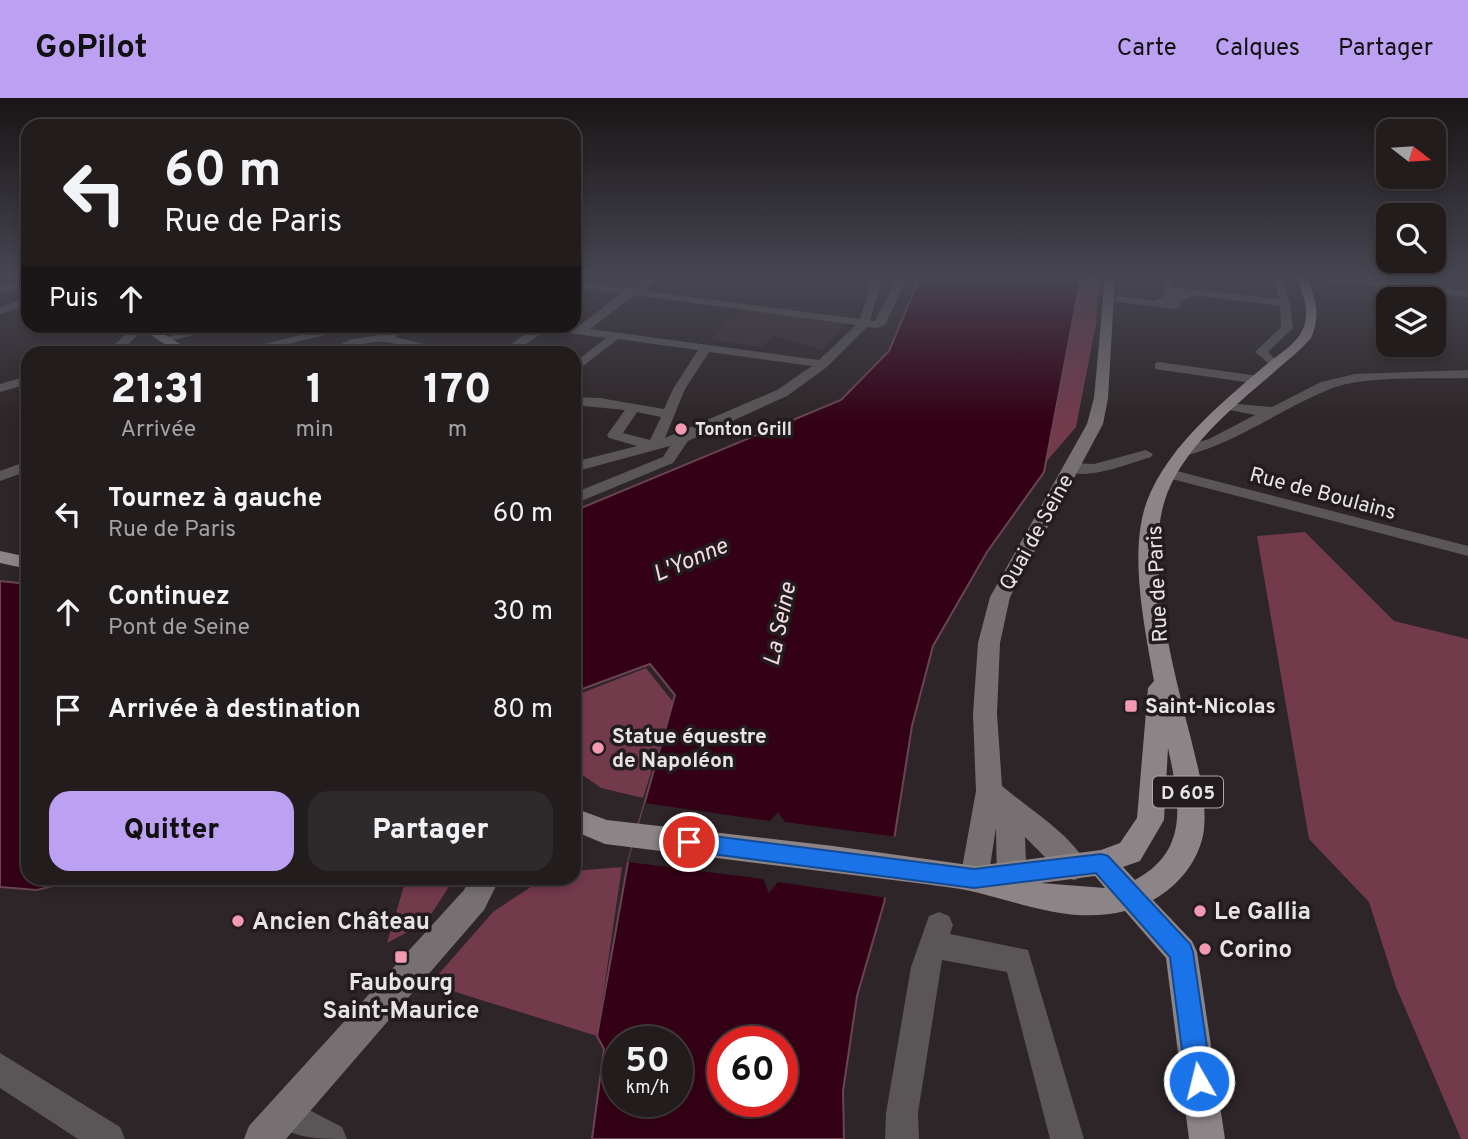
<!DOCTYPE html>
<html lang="fr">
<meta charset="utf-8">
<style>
body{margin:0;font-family:Overpass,sans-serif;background:#2e292a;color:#f1f3f6;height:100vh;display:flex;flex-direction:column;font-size:26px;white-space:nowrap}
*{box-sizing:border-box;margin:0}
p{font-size:23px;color:#a2a1a4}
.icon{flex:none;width:38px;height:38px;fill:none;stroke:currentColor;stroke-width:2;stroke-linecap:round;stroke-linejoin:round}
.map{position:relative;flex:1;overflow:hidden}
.drawer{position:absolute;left:21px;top:248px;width:560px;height:539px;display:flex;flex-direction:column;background:#221c1d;border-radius:21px;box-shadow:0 4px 10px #0003,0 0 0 2px #3f3a3b}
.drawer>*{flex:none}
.guide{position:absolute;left:21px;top:21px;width:560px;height:214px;border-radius:21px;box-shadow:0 4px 10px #0003,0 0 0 2px #3f3a3b;background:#221c1d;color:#f1f3f6;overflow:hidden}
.needle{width:46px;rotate:107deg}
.controls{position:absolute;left:1376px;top:21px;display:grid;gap:14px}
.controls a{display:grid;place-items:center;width:70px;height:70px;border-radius:14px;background:#221c1d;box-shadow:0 4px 10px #0003,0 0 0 2px #3f3a3b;font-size:35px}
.speed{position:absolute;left:602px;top:928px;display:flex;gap:14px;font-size:35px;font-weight:700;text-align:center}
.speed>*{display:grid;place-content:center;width:91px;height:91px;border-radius:50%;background:#221c1d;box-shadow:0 4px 10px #0003,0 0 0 2px #3f3a3b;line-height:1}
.speed small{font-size:18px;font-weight:400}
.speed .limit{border:10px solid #d22;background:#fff;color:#111}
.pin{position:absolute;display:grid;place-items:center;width:60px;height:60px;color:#fff;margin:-30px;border:4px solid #fff;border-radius:50%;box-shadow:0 2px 7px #0007}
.me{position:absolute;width:77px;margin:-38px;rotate:352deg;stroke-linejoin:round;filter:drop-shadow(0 0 5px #0008)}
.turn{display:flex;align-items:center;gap:24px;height:147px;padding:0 28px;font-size:32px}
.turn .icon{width:91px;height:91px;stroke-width:2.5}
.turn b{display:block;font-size:49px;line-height:60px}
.then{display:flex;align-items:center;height:66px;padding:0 28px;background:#0003;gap:14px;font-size:26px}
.eta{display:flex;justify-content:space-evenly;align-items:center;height:119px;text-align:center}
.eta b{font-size:42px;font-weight:800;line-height:49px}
.primary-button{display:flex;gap:14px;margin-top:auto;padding:14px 28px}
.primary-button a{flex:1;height:80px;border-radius:21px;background:#bca0f2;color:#111;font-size:28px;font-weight:800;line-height:80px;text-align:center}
.primary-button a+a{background:#2e292a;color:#f1f3f6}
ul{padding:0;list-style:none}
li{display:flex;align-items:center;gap:21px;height:98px;padding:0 28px}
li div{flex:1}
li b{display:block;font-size:26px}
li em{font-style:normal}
header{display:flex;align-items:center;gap:42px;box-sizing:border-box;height:98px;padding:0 35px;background:#bca0f2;color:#111}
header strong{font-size:33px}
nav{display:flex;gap:38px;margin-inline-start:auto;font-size:24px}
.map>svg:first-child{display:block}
.built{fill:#3c2e32}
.green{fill:#733a4c}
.water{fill:#340015;stroke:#6a4453;stroke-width:2;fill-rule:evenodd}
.pier{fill:#2d2527}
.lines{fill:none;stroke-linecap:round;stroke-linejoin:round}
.minor{fill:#5a5657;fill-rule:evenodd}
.tertiary{fill:#5a5657;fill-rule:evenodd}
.secondary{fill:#767072;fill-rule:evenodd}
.primary{fill:#8c8486;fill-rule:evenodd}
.route{fill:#1a73e8;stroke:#114b97;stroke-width:2}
.poi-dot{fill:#f19ab2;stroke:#231c1e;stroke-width:2.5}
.labels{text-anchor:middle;stroke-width:7;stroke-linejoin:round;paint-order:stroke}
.far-poi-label{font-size:18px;font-weight:bold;fill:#e8e3e4;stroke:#231c1e;text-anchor:start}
.shield{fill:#231c1e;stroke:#ada7a9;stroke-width:2}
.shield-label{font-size:19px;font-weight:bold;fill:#e8e3e4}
.street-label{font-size:21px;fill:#e8e3e4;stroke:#231c1e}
.poi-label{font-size:21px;font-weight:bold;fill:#e8e3e4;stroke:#231c1e;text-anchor:start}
.water-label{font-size:23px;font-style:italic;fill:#f4dbe1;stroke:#231c1e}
.near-poi-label{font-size:24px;font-weight:bold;fill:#e8e3e4;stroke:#231c1e;text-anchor:start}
</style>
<header>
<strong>GoPilot</strong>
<nav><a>Carte</a><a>Calques</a><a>Partager</a></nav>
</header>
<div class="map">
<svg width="1468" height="1041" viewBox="0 0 1468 1041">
<rect width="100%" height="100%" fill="#2d2527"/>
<path class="built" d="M 744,211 L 846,225 L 823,252 L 773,238 L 763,249 L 710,242 L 725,226 Z"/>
<path class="green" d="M 1077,179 L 1099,179 L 1096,226 L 1076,329 L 1040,371 Z
M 1305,434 L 1394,523 L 1468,541 L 1468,1041 L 1461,1041 L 1396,889 L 1369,804 L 1309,741 L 1257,438 Z
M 646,570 L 673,604 L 643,700 L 601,690 L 574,671 L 574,598 Z
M 622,769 L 597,938 L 430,886 L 493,814 L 543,781 L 574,780 L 574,773 Z
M 406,781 L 454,781 L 426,824 L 387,845 Z"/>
<path class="water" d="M 920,179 L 1081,179 L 1044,374 L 987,454 L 933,548 L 912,628 L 884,805 L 857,898 L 843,993 L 844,1041 L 592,1041 L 604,951 L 597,938 L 628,764 L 675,597 L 650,566 L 574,594 L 574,413 L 841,302 L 889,253 ZM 618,943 L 677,943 L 677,1003 L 618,1003 ZM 723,943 L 782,943 L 782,1003 L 723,1003 Z
M 0,483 L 28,486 L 28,780 L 80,781 L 37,792 L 0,789 Z"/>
<path class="pier" d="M 645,705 L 770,723 L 778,714 L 785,724 L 898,739 L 888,800 L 778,784 L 769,795 L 763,781 L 628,764 Z"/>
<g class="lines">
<path class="minor" d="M 650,179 L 661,179 L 645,193 L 860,221 L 872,179 L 882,179 L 870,223 L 875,223 L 898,179 L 908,179 L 885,227 L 877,230 L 867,229 L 827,269 L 787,298 L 688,343 L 673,365 L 574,406 L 574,395 L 663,359 L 670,348 L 574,374 L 574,364 L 637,348 L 609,340 L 607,337 L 625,312 L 574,307 L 574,299 L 600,300 L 664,311 L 673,291 L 698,252 L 618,241 L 574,275 L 574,265 L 606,240 L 546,232 L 512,256 L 498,256 L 536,228 L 578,229 L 621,195 L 574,189 L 574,183 L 633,191 ZM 635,197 L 856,227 L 819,262 L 590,231 ZM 709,254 L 812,268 L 777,292 L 665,340 L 685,291 ZM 637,314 L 661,319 L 650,342 L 623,335 Z
M 1272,179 L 1282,179 L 1290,205 L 1293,230 L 1268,254 L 1280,266 L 1274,270 L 1255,254 L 1281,229 L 1280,208 L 1193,197 L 1181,204 L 1179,210 L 1175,211 L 1118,204 L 1113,201 L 1118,198 L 1156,203 L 1165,197 L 1162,184 L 1167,181 L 1171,182 L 1173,189 L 1279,201 Z
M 1312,179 L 1344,179 L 1468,193 L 1468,199 L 1317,182 Z
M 28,184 L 28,190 L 0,193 L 0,187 Z
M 28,200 L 28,207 L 0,216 L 0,209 Z
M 135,228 L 147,228 L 118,256 L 104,256 Z
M 212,228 L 231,228 L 165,244 L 159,241 Z
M 402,228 L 416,228 L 395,239 L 428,247 L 428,251 C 414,253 399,245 384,244 C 361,242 342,256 318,256 L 352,241 L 381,237 Z
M 325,231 L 331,234 L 329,236 L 247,256 L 224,256 Z
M 1159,264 L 1259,278 L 1265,282 L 1259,286 L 1155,271 L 1155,265 Z
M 28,278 L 28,286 L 0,294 L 0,286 Z
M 1146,352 L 1153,356 L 1151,359 C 1130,365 1081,386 1063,370 L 1071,365 L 1094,366 Z
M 28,363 L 28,373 L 0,383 L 0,373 Z
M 1169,371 L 1468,448 L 1468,458 L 1164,379 L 1161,376 Z
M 939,814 L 949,818 L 953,827 L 950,836 L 1028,852 L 1084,1041 L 1050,1041 L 1007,874 L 942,862 L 918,1015 L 919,1041 L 885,1041 L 886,1015 L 911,869 L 929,818 Z
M 0,955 L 120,1029 L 125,1041 L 78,1041 L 0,990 Z
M 286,1000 L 342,1029 L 347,1041 C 319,1041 282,1041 270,1016 L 274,1004 Z"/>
<path class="tertiary" d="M 1468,272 L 1468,280 C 1430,281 1363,277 1330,291 C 1280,311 1237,345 1184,358 L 1176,353 L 1178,350 L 1209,341 L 1255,317 L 1225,311 L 1223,308 L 1225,305 L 1272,309 L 1321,284 L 1355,276 Z"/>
<path class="secondary" d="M 1105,179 L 1115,179 L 1108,300 L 1103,326 L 1010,499 L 1000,545 L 997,616 L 1002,688 C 1028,710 1074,738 1088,769 L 1084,778 L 1074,782 L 1064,778 L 1025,739 L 1027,790 L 1022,799 L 1012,803 L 1002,799 L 997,790 L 996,730 L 988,781 L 984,790 L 974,794 L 964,790 L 960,781 L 976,693 L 973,616 L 978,545 L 990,499 L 1087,326 L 1094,300 Z
M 137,228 L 151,228 L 196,256 L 180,256 Z
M 470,780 L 500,780 L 484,812 L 286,1041 L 244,1041 L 249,1028 L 464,792 Z"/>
<path class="primary" d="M 1296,179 L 1306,179 C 1316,201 1321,217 1311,240 C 1300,253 1285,264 1272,276 C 1232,310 1179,353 1164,405 C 1145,468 1175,578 1191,641 C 1198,670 1207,701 1204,731 C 1201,760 1179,788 1153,802 L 1192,843 L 1197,854 L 1225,1041 L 1189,1041 L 1166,860 L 1125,813 C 1075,826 1027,807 979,795 C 961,790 943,789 925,786 L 605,746 L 574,733 L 574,710 L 607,722 L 833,748 L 976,768 L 1101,752 L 1120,745 L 1137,720 L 1148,590 L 1154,583 C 1145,531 1128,454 1147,403 C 1168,349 1219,307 1261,271 C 1273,260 1293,249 1301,235 C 1312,216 1303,197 1296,179 ZM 1168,650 C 1179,702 1191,752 1135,782 L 1123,769 L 1140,763 L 1164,722 ZM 1095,778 L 1105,790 L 1041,785 Z
M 0,453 L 28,459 L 28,471 L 0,465 Z"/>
</g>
<linearGradient id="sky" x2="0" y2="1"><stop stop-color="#191415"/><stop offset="0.55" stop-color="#464652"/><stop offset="1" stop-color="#464652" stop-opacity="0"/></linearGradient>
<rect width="1468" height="325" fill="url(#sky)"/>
<path class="route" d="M 689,735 L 974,771 L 1101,756 L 1108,758 L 1190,846 L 1193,854 L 1212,983 L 1208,993 L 1199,996 L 1189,993 L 1186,983 L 1170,859 L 1096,775 L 974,790 L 689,753 L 682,751 L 679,744 L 682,738 Z"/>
<g class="poi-dot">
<circle cx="681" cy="331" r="7"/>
<rect x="1124" y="601" width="14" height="14" rx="3.5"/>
<circle cx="598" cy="650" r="7"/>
<circle cx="1200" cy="813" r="7"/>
<circle cx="238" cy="823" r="7"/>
<circle cx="1205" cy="851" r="7"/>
<rect x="394" y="852" width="14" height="14" rx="3.5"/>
</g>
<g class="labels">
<g class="far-poi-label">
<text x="695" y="337">Tonton Grill</text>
</g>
<rect class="shield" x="1153" y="678.5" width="70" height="31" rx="5"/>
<g class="shield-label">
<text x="1188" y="701">D 605</text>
</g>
<g class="street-label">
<text transform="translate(1323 395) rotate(15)" y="7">Rue de Boulains</text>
<text transform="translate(1036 434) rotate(-61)" y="7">Quai de Seine</text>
<text transform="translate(1157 486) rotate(-93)" y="7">Rue de Paris</text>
</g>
<g class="poi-label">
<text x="1145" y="615">Saint-Nicolas</text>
<text x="612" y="645">Statue équestre<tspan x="612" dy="24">de Napoléon</tspan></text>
</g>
<g class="water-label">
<text transform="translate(690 461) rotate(-23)" y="8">L'Yonne</text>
<text transform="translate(779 526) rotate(-78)" y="8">La Seine</text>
</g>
<g class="near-poi-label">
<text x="1214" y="821">Le Gallia</text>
<text x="252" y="831">Ancien Château</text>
<text x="1219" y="859">Corino</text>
<text x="401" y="892" text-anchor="middle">Faubourg<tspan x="401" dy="28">Saint-Maurice</tspan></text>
</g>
</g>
</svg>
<div class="controls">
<a><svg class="needle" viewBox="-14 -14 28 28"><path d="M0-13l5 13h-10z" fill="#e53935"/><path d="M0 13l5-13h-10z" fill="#a2a1a4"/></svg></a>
<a><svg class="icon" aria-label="search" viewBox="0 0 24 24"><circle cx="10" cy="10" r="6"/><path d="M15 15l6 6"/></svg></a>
<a><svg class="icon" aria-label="layers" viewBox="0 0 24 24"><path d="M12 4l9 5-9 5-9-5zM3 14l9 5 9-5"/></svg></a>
</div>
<div class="speed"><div>50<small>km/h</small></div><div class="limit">60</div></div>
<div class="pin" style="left:689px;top:744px;background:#d93025"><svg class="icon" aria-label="arrive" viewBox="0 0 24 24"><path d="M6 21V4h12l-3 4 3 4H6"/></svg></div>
<svg class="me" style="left:1199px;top:983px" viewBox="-20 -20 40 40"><circle r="17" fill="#1a73e8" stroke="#fff" stroke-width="3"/><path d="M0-11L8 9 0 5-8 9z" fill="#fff"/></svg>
<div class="guide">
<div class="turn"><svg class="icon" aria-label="left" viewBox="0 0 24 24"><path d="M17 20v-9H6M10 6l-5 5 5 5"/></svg><div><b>60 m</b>Rue de Paris</div></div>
<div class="then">Puis<svg class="icon" aria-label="ahead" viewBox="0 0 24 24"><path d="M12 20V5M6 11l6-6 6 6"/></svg></div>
</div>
<section class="drawer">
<div class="eta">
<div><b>21:31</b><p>Arrivée</p></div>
<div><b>1</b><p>min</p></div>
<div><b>170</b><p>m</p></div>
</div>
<ul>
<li><svg class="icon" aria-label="left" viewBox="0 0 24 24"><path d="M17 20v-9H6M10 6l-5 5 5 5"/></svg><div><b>Tournez à gauche</b><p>Rue de Paris</p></div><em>60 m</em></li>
<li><svg class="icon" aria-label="ahead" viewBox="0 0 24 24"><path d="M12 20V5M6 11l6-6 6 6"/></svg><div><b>Continuez</b><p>Pont de Seine</p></div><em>30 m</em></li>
<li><svg class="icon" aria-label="arrive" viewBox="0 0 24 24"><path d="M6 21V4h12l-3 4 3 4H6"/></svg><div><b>Arrivée à destination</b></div><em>80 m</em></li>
</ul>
<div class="primary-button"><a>Quitter</a><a>Partager</a></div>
</section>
</div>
